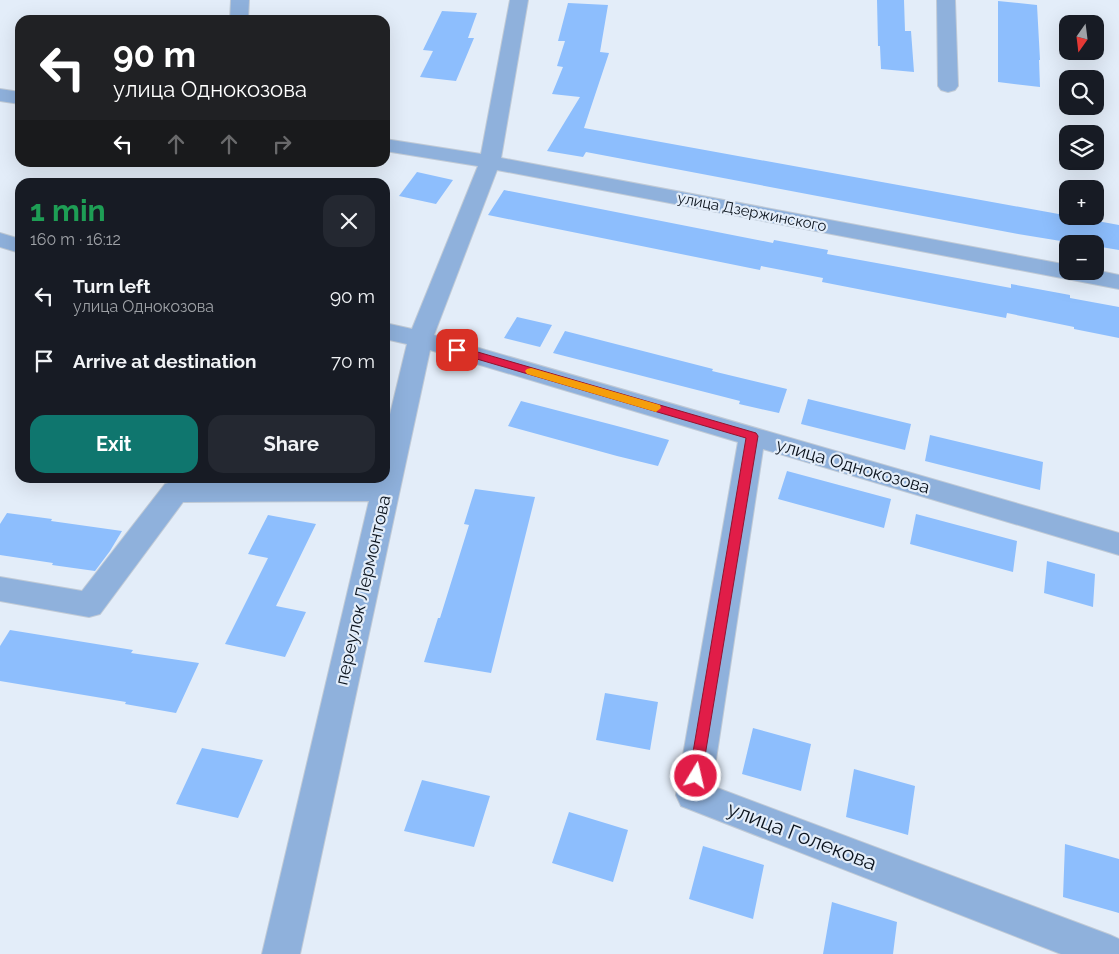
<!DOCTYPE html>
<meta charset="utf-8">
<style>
body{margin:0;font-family:Raleway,sans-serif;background:#242831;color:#f1f3f6;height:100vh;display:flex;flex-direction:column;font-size:19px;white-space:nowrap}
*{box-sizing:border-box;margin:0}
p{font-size:16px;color:#9ea1a6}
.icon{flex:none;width:28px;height:28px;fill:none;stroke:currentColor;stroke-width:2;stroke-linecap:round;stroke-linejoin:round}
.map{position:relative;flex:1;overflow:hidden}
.panel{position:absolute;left:15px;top:178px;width:375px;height:305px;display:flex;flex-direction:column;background:#171b24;border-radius:15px;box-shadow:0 5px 20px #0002}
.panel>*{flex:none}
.top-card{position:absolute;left:15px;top:15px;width:375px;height:152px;border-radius:15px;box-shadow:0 5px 20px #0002;background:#202124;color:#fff;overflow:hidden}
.needle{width:32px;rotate:194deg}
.fabs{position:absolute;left:1059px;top:15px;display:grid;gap:10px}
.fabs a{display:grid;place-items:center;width:45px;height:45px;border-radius:10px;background:#171b24;box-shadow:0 5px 20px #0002;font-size:25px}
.pin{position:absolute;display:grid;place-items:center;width:42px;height:42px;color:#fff;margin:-21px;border-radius:10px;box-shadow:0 2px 8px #0006}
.me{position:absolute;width:55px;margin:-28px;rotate:9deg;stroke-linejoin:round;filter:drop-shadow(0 0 4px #0008)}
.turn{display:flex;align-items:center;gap:18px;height:105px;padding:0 15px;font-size:22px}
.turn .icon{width:65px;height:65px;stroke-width:2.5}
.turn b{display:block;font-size:35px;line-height:42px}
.lanes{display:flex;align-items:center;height:48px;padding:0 15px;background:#0003;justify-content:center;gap:25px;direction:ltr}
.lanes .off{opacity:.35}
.round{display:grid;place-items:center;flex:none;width:52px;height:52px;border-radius:15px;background:#242831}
.head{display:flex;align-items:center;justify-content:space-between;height:85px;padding:0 15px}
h1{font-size:30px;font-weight:700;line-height:38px;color:#1e9e55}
.action{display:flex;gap:10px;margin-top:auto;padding:10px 15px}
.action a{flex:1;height:58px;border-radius:15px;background:#0f766e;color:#fff;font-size:20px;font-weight:700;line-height:58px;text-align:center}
.action a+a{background:#242831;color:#f1f3f6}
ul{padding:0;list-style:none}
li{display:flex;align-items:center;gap:15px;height:65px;padding:0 15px}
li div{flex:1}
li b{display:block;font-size:19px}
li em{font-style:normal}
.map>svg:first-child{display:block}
.building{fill:#8dbefd}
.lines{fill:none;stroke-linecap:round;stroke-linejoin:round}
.minor-casing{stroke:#c0cad6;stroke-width:2}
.minor{fill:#8fb1dc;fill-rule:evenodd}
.route{fill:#e11d48;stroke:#92132f}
.slow{fill:#f59e0b}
.labels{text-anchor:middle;stroke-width:4.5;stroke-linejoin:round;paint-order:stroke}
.far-street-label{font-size:15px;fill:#0b131d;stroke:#e3edf9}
.street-label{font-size:18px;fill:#0b131d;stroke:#e3edf9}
.near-street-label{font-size:21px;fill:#0b131d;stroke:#e3edf9}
</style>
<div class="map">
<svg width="1119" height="954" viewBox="0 0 1119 954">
<rect width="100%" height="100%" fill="#e3edf9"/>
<path class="building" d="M 877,0 L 904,0 L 905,31 L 911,31 L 914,72 L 881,69 L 880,46 L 878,46 Z
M 998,1 L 1037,5 L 1040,60 L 1039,60 L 1040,87 L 998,82 Z
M 568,3 L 608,5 L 600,52 L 609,53 L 584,128 L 1119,225 L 1119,250 L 1095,246 L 1095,244 L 1073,242 L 1073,243 L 1018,234 L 586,152 L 583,157 L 547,151 L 580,97 L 552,94 L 563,67 L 557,66 L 565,41 L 558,41 Z
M 442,11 L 477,13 L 468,38 L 474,38 L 456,81 L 420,77 L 433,51 L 423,50 Z
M 417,172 L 453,180 L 436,204 L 399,196 Z
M 504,190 L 773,243 L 774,240 L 828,250 L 827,254 L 893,266 L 1011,288 L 1011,284 L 1070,295 L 1070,298 L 1119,307 L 1119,338 L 1074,329 L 1074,327 L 1007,313 L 1006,318 L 822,282 L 823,278 L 761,266 L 760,270 L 488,215 Z
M 517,317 L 552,325 L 540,347 L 504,338 Z
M 565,331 L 713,369 L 712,371 L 787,389 L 779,413 L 739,404 L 740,401 L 553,353 Z
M 808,399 L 911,424 L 905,450 L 801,424 Z
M 521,401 L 617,426 L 669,440 L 658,466 L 617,456 L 508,426 Z
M 930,435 L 1043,462 L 1040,490 L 925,461 Z
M 787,471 L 891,499 L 884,528 L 778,499 Z
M 475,489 L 535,497 L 491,673 L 424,662 L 438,618 L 440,618 L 469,525 L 464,524 Z
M 7,513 L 52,519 L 51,521 L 122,531 L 110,551 L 95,571 L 52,565 L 53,563 L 0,555 L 0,524 Z
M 916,514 L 1017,541 L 1013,572 L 910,544 Z
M 268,515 L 316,524 L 276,606 L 306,612 L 285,657 L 225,644 L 268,558 L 248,554 Z
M 1047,561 L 1095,574 L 1093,607 L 1044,593 Z
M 10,630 L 133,650 L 131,653 L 199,663 L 176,713 L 125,704 L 126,702 L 0,681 L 0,646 Z
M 605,693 L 658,702 L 650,750 L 596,740 Z
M 753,728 L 811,744 L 801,791 L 742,774 Z
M 202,748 L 263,760 L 238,818 L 176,804 Z
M 854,769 L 915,786 L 908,835 L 846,817 Z
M 422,780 L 490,796 L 474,847 L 404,831 Z
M 569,812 L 628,830 L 613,882 L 552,863 Z
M 1065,844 L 1119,859 L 1119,913 L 1063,897 Z
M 703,846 L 764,865 L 753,919 L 689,899 Z
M 832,902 L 897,922 L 893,954 L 823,954 Z"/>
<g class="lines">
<g class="minor-casing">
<path id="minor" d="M 231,0 L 249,0 L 248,20 L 230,20 Z
M 510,0 L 528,0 L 501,158 L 1068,265 L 1068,271 L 1095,270 L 1119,275 L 1119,289 L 497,170 L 434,335 L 1119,533 L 1119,555 L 763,449 L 712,786 L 1110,935 L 1119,939 L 1119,954 L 1061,954 L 681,806 L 676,795 L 738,442 L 430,350 L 300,954 L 262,954 L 369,501 L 183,502 L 100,614 L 89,617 L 0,601 L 0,577 L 82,591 L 165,484 L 175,481 L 374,480 L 375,478 L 385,478 L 385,435 L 407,344 L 385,339 L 385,323 L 412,329 L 478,166 L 385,151 L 385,139 L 481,154 Z
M 937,0 L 955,0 L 958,86 L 955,90 L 948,92 L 941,90 L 938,86 Z
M 0,89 L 20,92 L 20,104 L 0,101 Z
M 0,233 L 20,239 L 20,253 L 0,247 Z"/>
</g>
<use href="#minor" class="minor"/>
</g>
<path class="route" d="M 457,346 L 756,433 L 758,436 L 701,780 L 696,782 L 691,780 L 689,776 L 746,438 L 453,352 L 453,347 Z"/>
<path class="slow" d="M 531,368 L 660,405 L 661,408 L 656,412 L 527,374 L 525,371 L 527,369 Z"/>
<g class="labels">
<g class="far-street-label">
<text transform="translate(752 212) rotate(11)" y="5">улица Дзержинского</text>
</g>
<g class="street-label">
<text transform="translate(853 466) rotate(16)" y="6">улица Однокозова</text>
<text transform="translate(363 590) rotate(-77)" y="6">переулок Лермонтова</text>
</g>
<g class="near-street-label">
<text transform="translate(802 836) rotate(21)" y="7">улица Голекова</text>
</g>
</g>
</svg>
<div class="fabs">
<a><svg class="needle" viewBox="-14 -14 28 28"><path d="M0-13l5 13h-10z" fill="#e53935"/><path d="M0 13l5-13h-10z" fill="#9ea1a6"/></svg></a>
<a><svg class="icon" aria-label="search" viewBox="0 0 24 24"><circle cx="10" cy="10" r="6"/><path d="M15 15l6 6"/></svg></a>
<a><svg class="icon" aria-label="layers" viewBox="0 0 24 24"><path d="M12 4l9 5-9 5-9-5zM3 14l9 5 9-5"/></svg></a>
<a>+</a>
<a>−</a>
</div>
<div class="pin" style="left:457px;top:350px;background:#d93025"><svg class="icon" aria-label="arrive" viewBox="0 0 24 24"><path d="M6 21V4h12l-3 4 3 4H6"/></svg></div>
<svg class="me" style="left:696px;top:776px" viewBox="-20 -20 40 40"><circle r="17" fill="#e11d48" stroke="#fff" stroke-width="3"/><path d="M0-11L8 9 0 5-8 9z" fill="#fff"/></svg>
<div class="top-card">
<div class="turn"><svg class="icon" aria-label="left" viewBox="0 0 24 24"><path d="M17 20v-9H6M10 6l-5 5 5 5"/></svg><div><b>90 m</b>улица Однокозова</div></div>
<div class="lanes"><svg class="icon" aria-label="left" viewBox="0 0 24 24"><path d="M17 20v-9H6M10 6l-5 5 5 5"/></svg><svg class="icon off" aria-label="ahead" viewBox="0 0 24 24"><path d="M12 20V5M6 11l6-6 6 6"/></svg><svg class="icon off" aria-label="ahead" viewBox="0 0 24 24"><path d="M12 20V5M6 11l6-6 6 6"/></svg><svg class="icon off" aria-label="right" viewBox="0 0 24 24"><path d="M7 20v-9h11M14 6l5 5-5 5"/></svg></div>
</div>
<section class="panel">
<div class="head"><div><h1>1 min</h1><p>160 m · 16:12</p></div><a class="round"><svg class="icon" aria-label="close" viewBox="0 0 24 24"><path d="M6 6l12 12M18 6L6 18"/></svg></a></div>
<ul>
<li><svg class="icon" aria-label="left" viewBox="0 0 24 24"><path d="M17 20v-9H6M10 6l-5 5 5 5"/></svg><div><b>Turn left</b><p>улица Однокозова</p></div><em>90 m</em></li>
<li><svg class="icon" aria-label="arrive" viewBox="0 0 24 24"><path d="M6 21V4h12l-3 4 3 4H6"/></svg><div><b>Arrive at destination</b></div><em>70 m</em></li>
</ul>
<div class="action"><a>Exit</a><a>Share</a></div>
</section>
</div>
